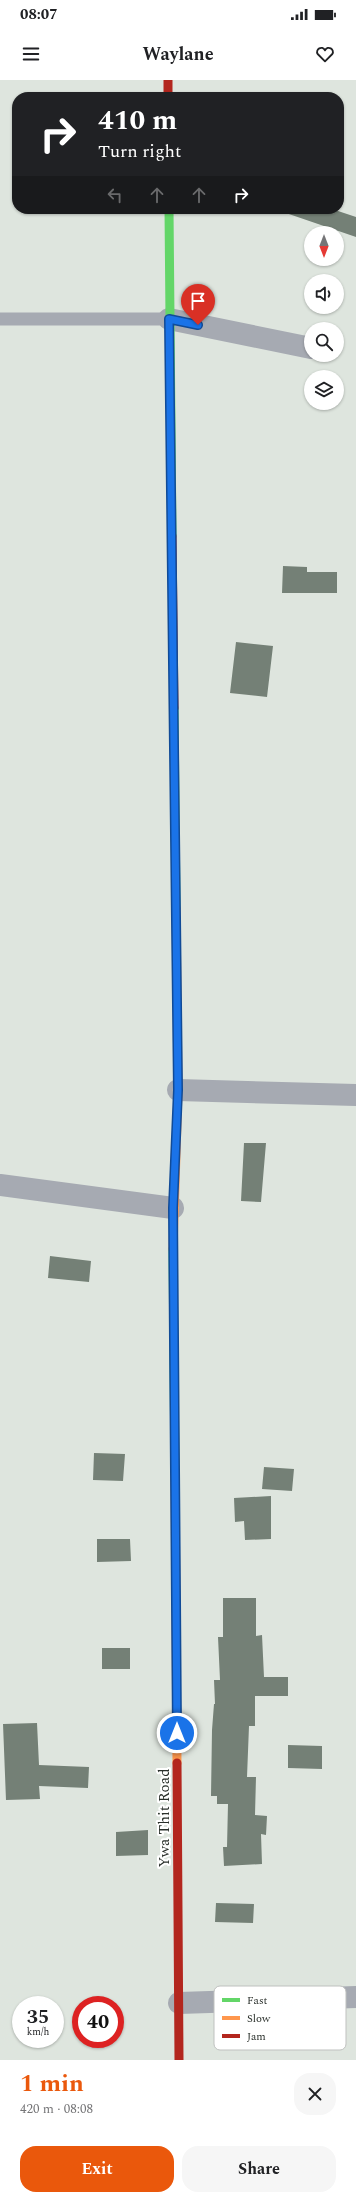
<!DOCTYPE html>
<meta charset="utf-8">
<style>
body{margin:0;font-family:Spectral,serif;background:#f6f6f6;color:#202124;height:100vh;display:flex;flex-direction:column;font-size:15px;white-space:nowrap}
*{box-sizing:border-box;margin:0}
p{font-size:13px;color:#757577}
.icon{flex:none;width:22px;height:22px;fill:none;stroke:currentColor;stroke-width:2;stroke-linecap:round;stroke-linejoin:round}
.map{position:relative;height:1980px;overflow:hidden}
.drawer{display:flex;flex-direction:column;background:#fff;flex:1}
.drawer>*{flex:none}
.hud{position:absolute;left:12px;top:12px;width:332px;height:122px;border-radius:16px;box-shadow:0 1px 3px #0004;background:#202124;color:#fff;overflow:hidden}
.needle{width:26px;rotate:180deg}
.controls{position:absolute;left:304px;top:146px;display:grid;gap:8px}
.controls a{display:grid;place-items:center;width:40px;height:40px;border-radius:50%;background:#fff;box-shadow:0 1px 3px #0004;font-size:20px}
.speed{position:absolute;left:12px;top:1916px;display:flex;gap:8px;font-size:20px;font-weight:700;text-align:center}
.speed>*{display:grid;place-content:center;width:52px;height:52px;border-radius:50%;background:#fff;box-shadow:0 1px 3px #0004;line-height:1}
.speed small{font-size:10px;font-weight:400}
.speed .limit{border:6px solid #d22;background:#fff;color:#111}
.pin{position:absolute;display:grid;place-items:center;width:34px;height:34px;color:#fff;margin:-41px -17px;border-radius:50% 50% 50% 0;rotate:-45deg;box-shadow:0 0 4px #0007}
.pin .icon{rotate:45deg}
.me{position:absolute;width:44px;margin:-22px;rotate:0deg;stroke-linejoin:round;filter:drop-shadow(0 0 3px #0008)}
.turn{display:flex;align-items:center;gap:14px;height:84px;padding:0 20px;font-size:18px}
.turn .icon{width:52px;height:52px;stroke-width:2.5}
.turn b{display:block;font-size:28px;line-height:34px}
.lanes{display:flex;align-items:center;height:38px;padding:0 20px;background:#0003;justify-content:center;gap:20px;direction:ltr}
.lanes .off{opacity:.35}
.round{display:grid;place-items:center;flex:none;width:42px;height:42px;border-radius:16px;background:#f6f6f6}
.head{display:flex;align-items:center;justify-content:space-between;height:68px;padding:0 20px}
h1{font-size:24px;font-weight:700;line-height:30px;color:#ea580c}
.primary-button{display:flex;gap:8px;margin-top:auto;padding:8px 20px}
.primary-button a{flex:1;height:46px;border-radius:16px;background:#ea580c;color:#fff;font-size:16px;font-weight:700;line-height:46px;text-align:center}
.primary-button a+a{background:#f6f6f6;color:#202124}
.status{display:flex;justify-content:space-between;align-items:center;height:28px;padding:0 20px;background:#fff;direction:ltr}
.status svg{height:11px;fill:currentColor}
header{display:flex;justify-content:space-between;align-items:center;height:52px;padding:0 20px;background:#fff;font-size:18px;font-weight:700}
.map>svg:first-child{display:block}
.building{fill:#748076}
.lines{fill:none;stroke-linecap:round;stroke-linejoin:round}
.lane{stroke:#a6aab2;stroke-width:13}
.street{stroke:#a6aab2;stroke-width:22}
.fast{stroke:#63d668;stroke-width:9}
.slow{stroke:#ff974d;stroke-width:9}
.jam{stroke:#b3261e;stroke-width:9}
.route-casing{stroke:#114b97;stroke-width:10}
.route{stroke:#1a73e8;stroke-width:7}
.labels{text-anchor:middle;stroke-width:4;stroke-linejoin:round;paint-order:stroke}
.street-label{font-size:15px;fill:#292f2a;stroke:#fff}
.key{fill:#fff;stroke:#bfc1bf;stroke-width:1}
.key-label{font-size:11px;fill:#292f2a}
</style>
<div class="status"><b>08:07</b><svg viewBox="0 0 49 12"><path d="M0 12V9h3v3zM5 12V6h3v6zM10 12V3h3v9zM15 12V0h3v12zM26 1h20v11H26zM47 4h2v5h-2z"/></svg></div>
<header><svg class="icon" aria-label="menu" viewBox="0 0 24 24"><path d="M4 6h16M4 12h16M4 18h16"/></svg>Waylane<svg class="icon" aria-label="heart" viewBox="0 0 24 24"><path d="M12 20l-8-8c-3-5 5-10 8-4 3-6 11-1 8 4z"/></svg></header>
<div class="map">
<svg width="356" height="1980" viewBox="0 0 356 1980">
<rect width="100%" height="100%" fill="#dee5de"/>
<path class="building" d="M 283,129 L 332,129 L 356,137 L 356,157 L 283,132 Z
M 283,486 L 307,487 L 307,492 L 337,492 L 337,513 L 282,513 Z
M 236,562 L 273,566 L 267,617 L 230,613 Z
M 244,1063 L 266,1063 L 261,1122 L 241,1121 Z
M 50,1176 L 91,1181 L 89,1202 L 48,1198 Z
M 94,1373 L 125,1374 L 123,1401 L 93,1400 Z
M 264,1387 L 294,1389 L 292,1411 L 262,1409 Z
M 271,1416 L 271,1459 L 245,1460 L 244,1441 L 235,1442 L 234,1418 Z
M 97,1459 L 130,1459 L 131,1481 L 97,1482 Z
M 223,1518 L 256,1518 L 256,1556 L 262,1555 L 264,1597 L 288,1597 L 288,1616 L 255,1616 L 255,1646 L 249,1646 L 247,1697 L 256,1697 L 255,1735 L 267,1736 L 266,1755 L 261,1754 L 262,1784 L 224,1786 L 223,1767 L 227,1767 L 228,1724 L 217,1724 L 217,1716 L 211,1716 L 212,1650 L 214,1624 L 215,1624 L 214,1600 L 220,1600 L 218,1557 L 223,1557 Z
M 102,1568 L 130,1568 L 130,1589 L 102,1589 Z
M 37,1643 L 39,1685 L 89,1687 L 88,1708 L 39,1706 L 40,1719 L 6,1720 L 3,1644 Z
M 288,1665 L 322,1666 L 322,1689 L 288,1688 Z
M 148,1750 L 148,1775 L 116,1776 L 116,1752 Z
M 216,1823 L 254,1824 L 253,1843 L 215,1842 Z"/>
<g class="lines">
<path class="lane" d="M 0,239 L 169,239"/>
<path class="street" d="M 169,239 L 311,268
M 178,1010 L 356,1015
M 0,1105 L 173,1128
M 179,1923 L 356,1917"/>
<path class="fast" d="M 169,129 L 172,456
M 174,628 L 176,828
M 173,1169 L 175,1392"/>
<path class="slow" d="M 173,1169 L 178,1010 L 176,828
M 175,1392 L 177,1683"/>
<path class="jam" d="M 168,0 L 168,17
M 172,456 L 174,628
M 177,1683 L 179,1980"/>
</g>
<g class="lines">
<g class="route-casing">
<path id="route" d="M 177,1653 L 173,1128 L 178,1010 L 169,239 L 198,245"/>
</g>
<use href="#route" class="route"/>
</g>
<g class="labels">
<g class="street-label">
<text transform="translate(164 1738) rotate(-90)" y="5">Ywa Thit Road</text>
</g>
</g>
<rect x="214" y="1906" width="132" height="64" rx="6" class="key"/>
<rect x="222" y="1918" width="18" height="4" fill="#63d668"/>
<rect x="222" y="1936" width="18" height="4" fill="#ff974d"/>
<rect x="222" y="1954" width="18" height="4" fill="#b3261e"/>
<g class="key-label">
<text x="247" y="1924">Fast</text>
<text x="247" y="1942">Slow</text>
<text x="247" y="1960">Jam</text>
</g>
</svg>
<div class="controls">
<a><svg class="needle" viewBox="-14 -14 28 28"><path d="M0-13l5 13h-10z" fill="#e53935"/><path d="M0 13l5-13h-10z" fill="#757577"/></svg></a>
<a><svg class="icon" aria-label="sound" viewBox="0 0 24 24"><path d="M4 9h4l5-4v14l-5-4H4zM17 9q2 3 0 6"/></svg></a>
<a><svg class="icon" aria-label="search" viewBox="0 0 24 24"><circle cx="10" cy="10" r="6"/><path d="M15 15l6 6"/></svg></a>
<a><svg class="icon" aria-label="layers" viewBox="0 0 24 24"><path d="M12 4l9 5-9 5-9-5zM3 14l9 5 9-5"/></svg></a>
</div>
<div class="speed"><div>35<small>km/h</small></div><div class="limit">40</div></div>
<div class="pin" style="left:198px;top:245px;background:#d93025"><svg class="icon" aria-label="arrive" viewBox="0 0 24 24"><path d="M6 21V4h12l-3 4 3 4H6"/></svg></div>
<svg class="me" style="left:177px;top:1653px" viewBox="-20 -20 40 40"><circle r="17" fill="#1a73e8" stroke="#fff" stroke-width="3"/><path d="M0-11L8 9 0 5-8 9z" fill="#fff"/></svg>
<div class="hud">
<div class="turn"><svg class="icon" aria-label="right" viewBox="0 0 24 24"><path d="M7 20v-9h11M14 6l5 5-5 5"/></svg><div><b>410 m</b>Turn right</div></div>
<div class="lanes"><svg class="icon off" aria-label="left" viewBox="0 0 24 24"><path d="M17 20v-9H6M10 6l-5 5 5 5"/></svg><svg class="icon off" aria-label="ahead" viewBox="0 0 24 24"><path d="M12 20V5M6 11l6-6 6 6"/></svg><svg class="icon off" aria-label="ahead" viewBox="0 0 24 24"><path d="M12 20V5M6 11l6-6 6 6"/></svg><svg class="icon" aria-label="right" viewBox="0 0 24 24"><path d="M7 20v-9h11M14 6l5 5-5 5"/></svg></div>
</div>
</div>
<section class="drawer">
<div class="head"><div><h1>1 min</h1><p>420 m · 08:08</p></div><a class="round"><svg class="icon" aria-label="close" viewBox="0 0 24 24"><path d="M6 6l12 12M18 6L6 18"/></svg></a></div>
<div class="primary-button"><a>Exit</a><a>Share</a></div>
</section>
